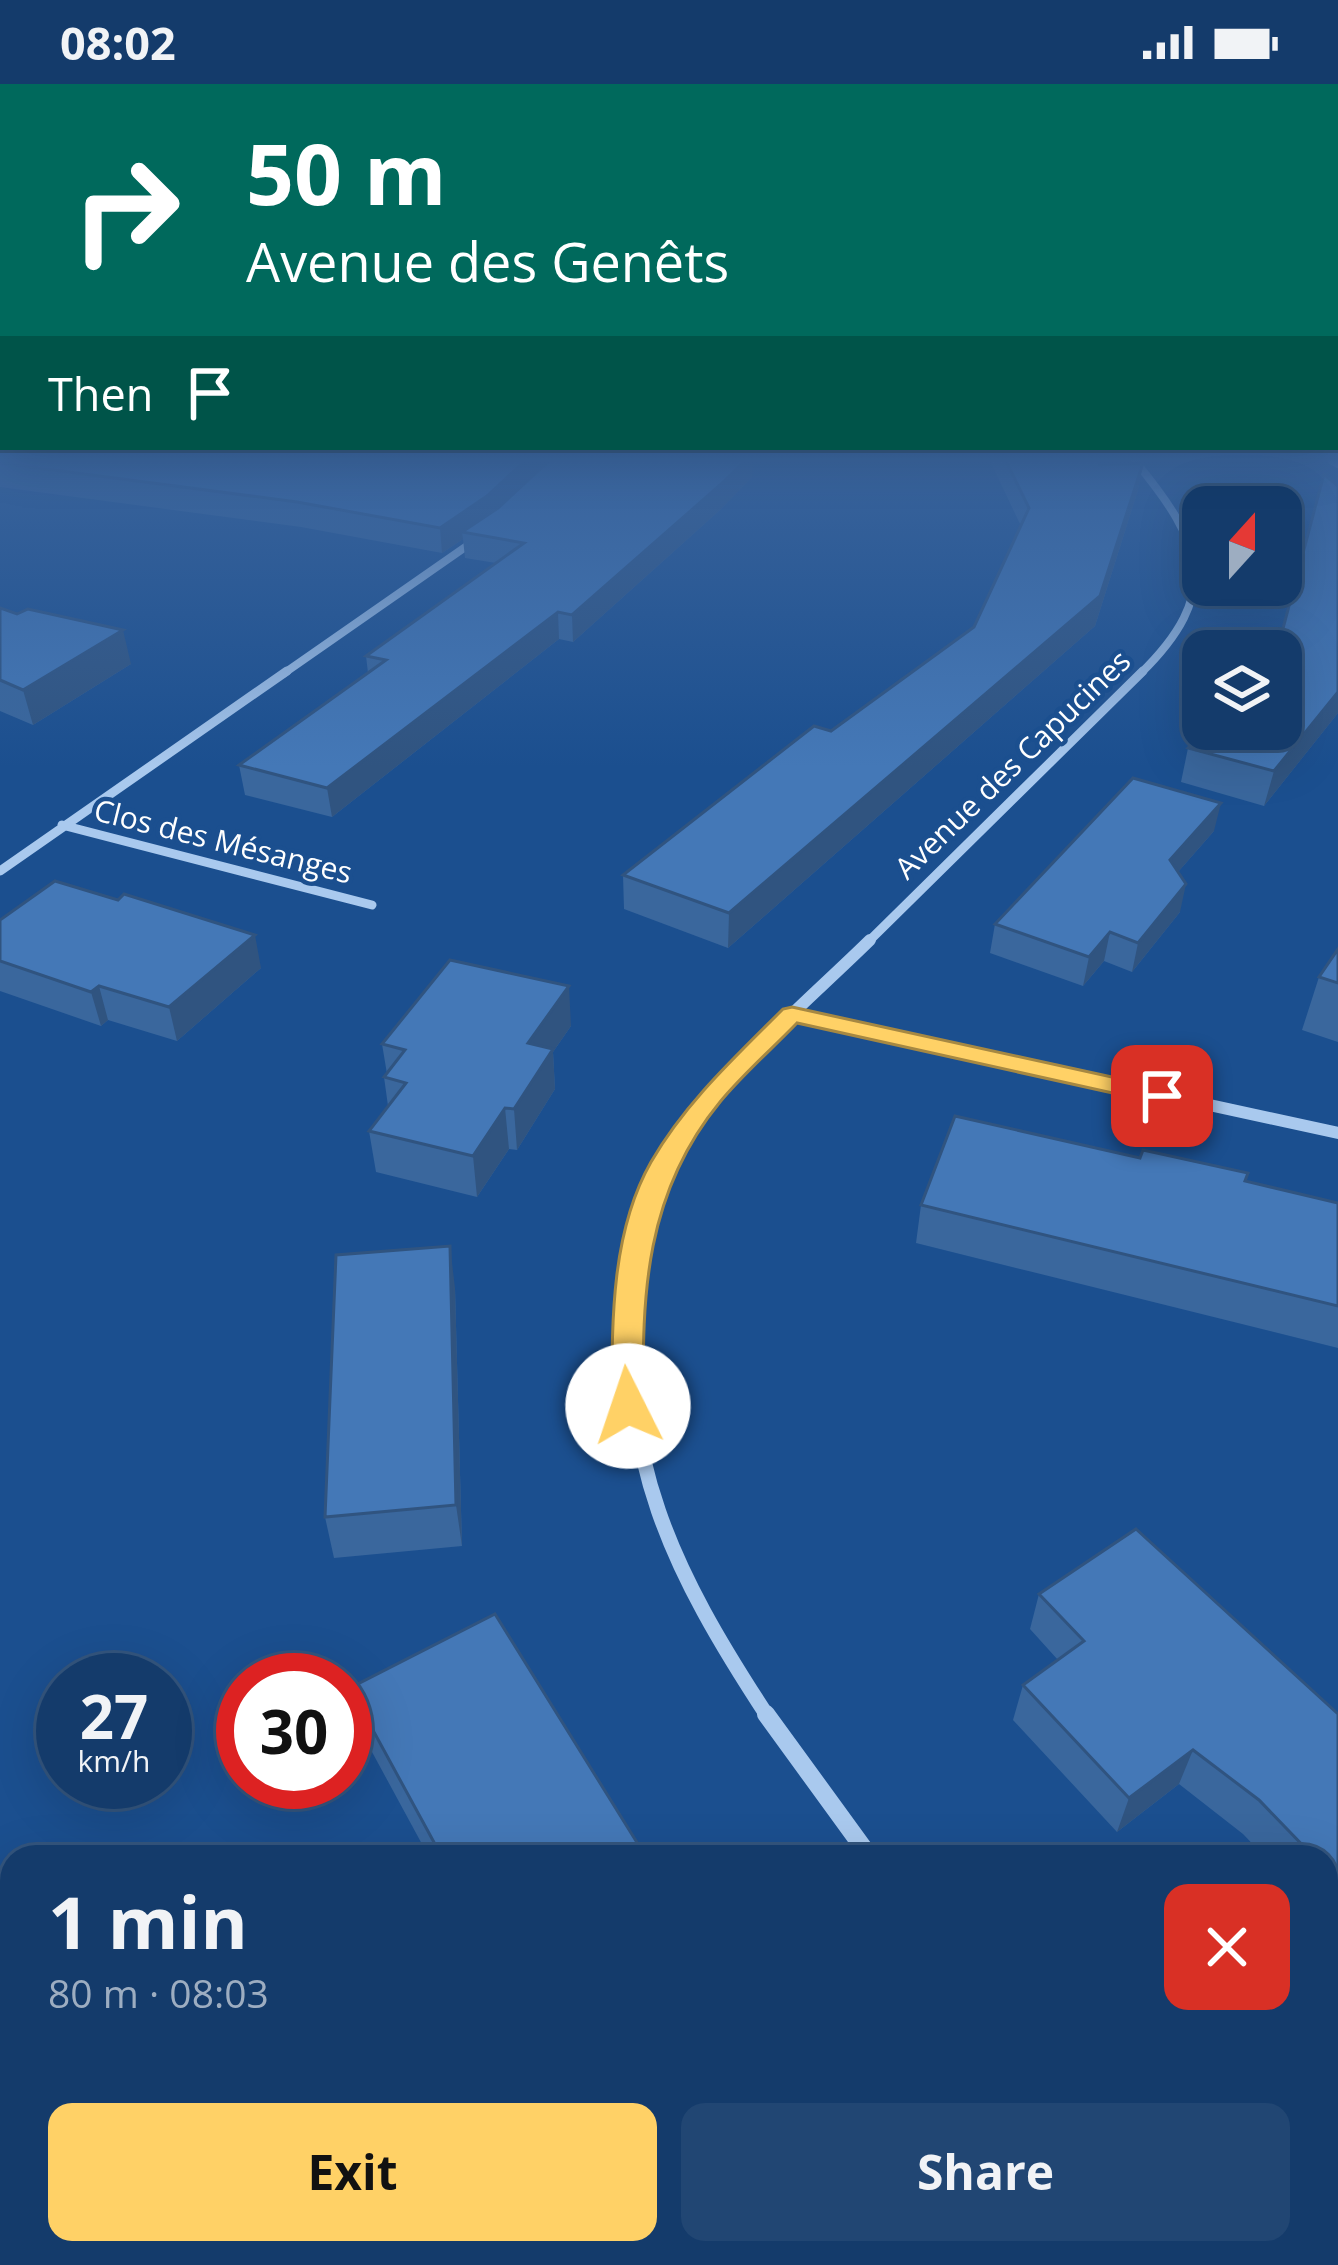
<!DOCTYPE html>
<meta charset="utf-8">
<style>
body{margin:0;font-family:"Open Sans",sans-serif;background:#214673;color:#f1f3f6;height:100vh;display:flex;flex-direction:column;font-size:45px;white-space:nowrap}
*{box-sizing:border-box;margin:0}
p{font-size:39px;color:#9dadc1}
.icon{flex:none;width:66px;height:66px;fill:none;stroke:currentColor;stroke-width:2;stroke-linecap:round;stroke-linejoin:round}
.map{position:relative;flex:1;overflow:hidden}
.panel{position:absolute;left:0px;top:1761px;width:1338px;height:420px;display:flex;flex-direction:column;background:#143b6b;border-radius:36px 36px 0 0;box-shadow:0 12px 48px #0002,0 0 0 3px #33557e}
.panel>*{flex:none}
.hud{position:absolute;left:0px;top:0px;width:1338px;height:366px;box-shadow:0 12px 48px #0002,0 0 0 3px #33557e;background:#00695c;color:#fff;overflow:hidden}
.needle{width:78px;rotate:21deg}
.tools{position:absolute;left:1182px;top:402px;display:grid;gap:24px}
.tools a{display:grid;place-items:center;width:120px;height:120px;border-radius:24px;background:#143b6b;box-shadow:0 12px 48px #0002,0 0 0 3px #33557e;font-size:60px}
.speed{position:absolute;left:36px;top:1569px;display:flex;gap:24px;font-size:60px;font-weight:700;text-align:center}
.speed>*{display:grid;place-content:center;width:156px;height:156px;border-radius:50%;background:#143b6b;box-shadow:0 12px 48px #0002,0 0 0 3px #33557e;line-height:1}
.speed small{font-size:30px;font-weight:400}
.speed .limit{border:18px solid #d22;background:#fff;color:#111}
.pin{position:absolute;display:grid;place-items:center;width:102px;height:102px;color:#fff;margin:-51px;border-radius:24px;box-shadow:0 6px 18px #0006}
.me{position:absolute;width:132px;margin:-66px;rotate:356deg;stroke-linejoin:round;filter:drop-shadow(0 0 9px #0008)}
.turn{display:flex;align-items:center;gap:42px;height:252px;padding:0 48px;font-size:54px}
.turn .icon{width:156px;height:156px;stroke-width:2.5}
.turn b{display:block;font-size:84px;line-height:102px}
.then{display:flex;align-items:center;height:114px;padding:0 48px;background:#0003;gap:24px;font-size:45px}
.round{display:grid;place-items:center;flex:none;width:126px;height:126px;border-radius:24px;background:#214673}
.overview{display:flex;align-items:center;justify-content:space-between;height:204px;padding:0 48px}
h1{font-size:72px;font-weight:700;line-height:90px}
.action{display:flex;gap:24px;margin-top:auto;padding:24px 48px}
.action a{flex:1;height:138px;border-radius:24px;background:#ffd166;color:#111;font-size:48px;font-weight:700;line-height:138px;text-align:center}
.action a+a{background:#214673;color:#f1f3f6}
.status{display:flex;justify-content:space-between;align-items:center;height:84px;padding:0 60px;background:#143b6b;direction:ltr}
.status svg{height:33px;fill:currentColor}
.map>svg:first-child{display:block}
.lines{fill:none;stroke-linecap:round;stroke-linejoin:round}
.minor-far4{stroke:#a9c9ee;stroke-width:8}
.minor-far3{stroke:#a9c9ee;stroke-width:9}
.minor-far2{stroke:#a9c9ee;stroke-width:12}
.minor-far1{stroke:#a9c9ee;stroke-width:15}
.minor{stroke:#a9c9ee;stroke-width:18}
.wall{fill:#3a679d}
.shaded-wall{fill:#305480}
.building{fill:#4478b7;stroke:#305480;stroke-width:3}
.route{fill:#ffd166;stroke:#a68842;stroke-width:3}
.labels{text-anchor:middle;stroke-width:9;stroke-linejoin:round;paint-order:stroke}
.far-street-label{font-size:30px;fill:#fff;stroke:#1b4f8f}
</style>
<div class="status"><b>08:02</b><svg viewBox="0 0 49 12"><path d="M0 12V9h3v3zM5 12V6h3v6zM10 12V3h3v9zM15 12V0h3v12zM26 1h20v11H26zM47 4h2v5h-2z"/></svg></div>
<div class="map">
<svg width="1338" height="2181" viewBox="0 0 1338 2181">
<rect width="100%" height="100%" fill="#1b4f8f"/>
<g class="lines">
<path class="minor-far4" d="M 1135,377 C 1203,459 1223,509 1140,590
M 1332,377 L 1338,380
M 283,590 L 474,457"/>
<path class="minor-far3" d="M 62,741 L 372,821
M 0,787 L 287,587
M 867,859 L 1143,587"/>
<path class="minor-far2" d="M 792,930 L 1338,1049
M 633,1200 C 645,1047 769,955 870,856"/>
<path class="minor-far1" d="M 633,1197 C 618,1377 671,1485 768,1633"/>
<path class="minor" d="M 766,1630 L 870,1773
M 1167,2169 L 1176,2181"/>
</g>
<path class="wall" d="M 0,377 L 752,393 L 720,426 L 573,558 L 559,555 L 332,733 L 245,711 L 239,681 L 368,589 L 366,572 L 496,479 L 465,474 L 463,455 L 442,469 L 301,443 L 0,403 Z
M 990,377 L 1098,377 L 1100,381 L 1143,379 L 1138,406 L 1095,542 L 728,864 L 624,825 L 623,791 L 831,647 L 974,543 L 1021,442 Z
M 0,524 L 131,580 L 33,641 L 0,627 Z
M 1338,629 L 1264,722 L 1181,698 L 1188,664 Z
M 1214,747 L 1178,788 L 1180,828 L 1132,888 L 1104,877 L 1083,902 L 990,869 L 995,840 Z
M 118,816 L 261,884 L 177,957 L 108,936 L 101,942 L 0,907 L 0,836 Z
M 1338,865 L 1338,958 L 1302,946 L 1319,893 Z
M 571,942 L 553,968 L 555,1005 L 517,1066 L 509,1065 L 477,1113 L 376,1088 L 369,1047 L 388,1022 L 384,993 L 387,990 L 382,960 Z
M 1245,1097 L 1338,1119 L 1338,1264 L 916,1159 L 921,1121 Z
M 455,1204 L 462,1462 L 334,1474 L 325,1433 Z
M 1039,1510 L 1326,1773 L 1265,1773 L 1243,1750 L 1179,1700 L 1117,1748 L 1013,1636 L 1023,1601 L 1058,1576 L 1030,1545 Z
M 350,1604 L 646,1773 L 429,1773 L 359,1644 Z"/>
<path class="shaded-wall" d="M 525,377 L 552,377 L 489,437 L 462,448 L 463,455 L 442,469 L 440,444 Z
M 745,377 L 753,377 L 752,393 L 720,426 L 573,558 L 572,531 Z
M 1143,379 L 1138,406 L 1095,542 L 728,864 L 729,829 Z
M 558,528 L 559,555 L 332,733 L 327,704 Z
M 123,546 L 131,580 L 33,641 L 23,606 Z
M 1338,608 L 1338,629 L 1264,722 L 1274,687 Z
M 1221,719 L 1214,747 L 1164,804 L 1170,776 Z
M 1186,800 L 1180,828 L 1132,888 L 1138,859 Z
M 1110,848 L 1104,877 L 1083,902 L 1089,873 Z
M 255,851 L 261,884 L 177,957 L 169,923 Z
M 99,902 L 108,936 L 101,942 L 91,908 Z
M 569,902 L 571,942 L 553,968 L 555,1005 L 517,1066 L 514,1025 L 528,959 Z
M 505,1024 L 509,1065 L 477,1113 L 473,1072 Z
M 450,1162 L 455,1204 L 462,1462 L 456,1421 Z
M 1193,1666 L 1179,1700 L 1117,1748 L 1129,1714 Z
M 1338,2021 L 1338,2032 L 1326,2042 L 1326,2031 Z"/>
<path class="building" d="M 0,377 L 525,377 L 487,412 L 440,444 L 297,418 L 0,379 Z
M 549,377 L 745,377 L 720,401 L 572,531 L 558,528 L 327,704 L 239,681 L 386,576 L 366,572 L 524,459 L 462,448 L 498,424 Z
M 1006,377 L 1098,377 L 1100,381 L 1143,379 L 1100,512 L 729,829 L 623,791 L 814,642 L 831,647 L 974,543 L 1029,424 Z
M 1324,390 L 1338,402 L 1338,608 L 1274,687 L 1188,664 L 1206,645 L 1281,645 L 1281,567 L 1277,567 Z
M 0,524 L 17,530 L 28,525 L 123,546 L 23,606 L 0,596 Z
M 1133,694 L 1221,719 L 1170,776 L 1186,800 L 1138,859 L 1110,848 L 1089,873 L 995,840 Z
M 55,797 L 118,816 L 124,810 L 255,851 L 169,923 L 99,902 L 91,908 L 0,877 L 0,836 Z
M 1338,865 L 1338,899 L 1319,893 Z
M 450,876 L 569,902 L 528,959 L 553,965 L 514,1025 L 505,1024 L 473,1072 L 369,1047 L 406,999 L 384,993 L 405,966 L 382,960 Z
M 955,1032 L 1140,1074 L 1143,1066 L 1248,1089 L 1245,1097 L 1338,1119 L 1338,1222 L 921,1121 Z
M 450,1162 L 456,1421 L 325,1433 L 336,1171 Z
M 1136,1445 L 1338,1630 L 1338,2021 L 1326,2031 L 1326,1773 L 1314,1773 L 1259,1716 L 1193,1666 L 1129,1714 L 1023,1601 L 1084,1557 L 1039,1510 Z
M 495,1530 L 646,1773 L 442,1773 L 350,1604 Z
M 623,2169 L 902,2169 L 910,2181 L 607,2181 Z"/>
<linearGradient id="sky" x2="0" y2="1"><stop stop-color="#0f2b4f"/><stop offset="0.55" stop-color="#39639b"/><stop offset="1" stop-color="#39639b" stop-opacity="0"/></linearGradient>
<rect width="1338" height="683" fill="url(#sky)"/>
<path class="route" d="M 792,923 L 1162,1004 L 1175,1012 L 1162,1020 L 797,939 C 772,965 743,990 720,1018 C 646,1108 641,1210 644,1322 L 639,1330 L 617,1330 L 612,1322 C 612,1243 610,1150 651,1078 C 685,1019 735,973 783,925 Z"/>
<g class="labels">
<g class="far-street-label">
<text transform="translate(1013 681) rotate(-44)" y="10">Avenue des Capucines</text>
<text transform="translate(223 758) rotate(14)" y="10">Clos des Mésanges</text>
</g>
</g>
</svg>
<div class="tools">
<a><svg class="needle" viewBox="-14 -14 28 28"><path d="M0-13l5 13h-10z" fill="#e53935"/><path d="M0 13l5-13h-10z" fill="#9dadc1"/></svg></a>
<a><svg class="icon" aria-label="layers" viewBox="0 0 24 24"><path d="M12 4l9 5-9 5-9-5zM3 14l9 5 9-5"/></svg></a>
</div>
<div class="speed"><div>27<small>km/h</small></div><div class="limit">30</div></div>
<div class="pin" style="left:1162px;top:1012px;background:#d93025"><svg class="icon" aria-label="arrive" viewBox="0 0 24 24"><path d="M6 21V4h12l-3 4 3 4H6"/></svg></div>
<svg class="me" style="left:628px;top:1322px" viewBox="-20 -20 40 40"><circle r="19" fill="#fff"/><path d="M0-13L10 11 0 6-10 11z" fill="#ffd166"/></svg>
<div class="hud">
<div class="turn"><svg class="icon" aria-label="right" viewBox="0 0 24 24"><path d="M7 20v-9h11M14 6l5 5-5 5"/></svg><div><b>50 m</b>Avenue des Genêts</div></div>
<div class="then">Then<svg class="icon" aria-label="arrive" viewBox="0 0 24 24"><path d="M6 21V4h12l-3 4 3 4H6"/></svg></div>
</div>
<section class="panel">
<div class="overview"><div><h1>1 min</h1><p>80 m · 08:03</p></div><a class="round" style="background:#d93025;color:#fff"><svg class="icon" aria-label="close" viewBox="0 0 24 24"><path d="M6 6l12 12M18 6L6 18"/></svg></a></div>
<div class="action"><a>Exit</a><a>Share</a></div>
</section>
</div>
